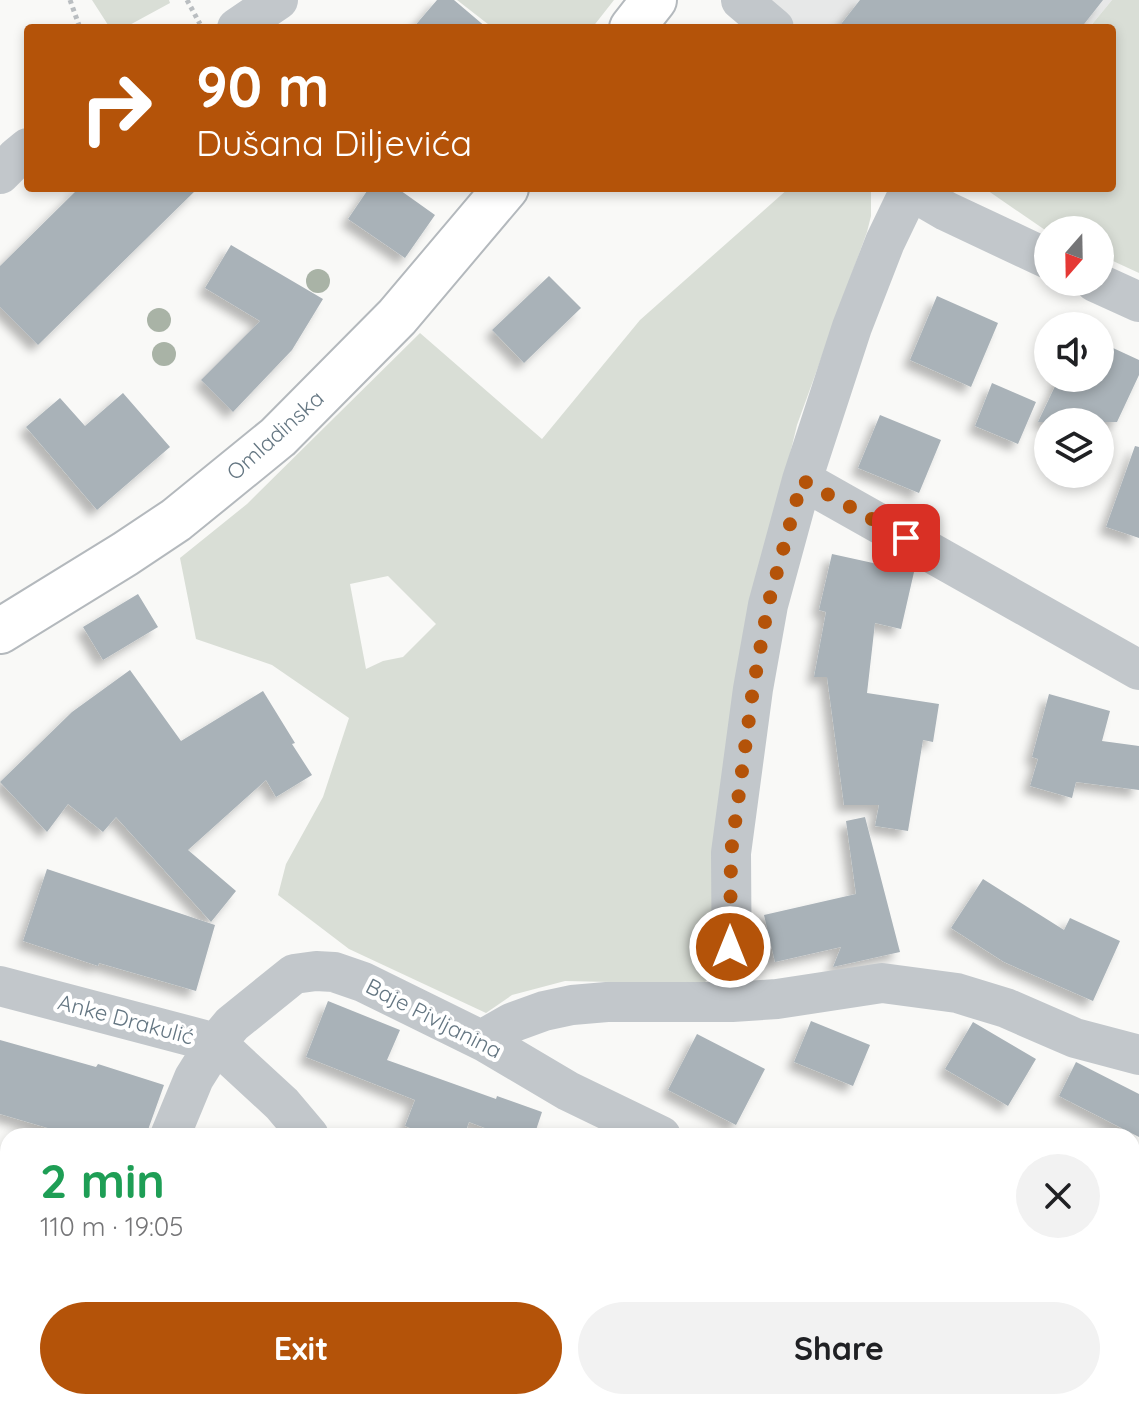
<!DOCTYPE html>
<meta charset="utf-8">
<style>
body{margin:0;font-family:Quicksand,sans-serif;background:#f2f2f2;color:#202124;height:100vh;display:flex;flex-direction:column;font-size:30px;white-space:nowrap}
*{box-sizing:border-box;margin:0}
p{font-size:26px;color:#757577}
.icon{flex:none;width:44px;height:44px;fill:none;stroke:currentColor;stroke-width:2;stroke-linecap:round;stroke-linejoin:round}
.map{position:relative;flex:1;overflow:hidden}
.sheet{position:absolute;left:0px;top:1128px;width:1140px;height:282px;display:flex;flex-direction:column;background:#fff;border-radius:24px 24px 0 0;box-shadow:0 4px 12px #0003}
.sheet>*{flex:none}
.hud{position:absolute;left:24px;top:24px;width:1092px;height:168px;border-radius:8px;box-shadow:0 4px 12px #0003;background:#b45309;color:#fff;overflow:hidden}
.needle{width:52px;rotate:200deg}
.tools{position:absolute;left:1034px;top:216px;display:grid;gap:16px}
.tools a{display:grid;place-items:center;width:80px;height:80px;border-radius:50%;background:#fff;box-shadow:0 4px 12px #0003;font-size:40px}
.pin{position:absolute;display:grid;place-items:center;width:68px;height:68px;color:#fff;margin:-34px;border-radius:16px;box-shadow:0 4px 12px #0006}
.me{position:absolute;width:88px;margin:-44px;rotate:0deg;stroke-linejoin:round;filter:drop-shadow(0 0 6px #0008)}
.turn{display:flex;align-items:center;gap:28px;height:168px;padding:0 40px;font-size:36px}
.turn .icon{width:104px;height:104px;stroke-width:2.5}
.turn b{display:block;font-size:56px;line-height:68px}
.round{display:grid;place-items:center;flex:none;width:84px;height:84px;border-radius:42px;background:#f2f2f2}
.head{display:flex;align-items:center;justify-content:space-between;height:136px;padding:0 40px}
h1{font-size:48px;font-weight:700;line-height:60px;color:#1e9e55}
.action{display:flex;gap:16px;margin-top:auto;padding:16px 40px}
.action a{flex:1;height:92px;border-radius:48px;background:#b45309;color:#fff;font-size:32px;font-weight:700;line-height:92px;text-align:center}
.action a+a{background:#f2f2f2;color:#202124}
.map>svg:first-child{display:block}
.built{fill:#e7e8e8}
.green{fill:#d9ded6;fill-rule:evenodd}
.building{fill:#a9b2b8;filter:url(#shadow)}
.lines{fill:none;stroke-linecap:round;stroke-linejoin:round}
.primary-casing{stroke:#b4b9bd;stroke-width:48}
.path{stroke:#babec1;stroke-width:5;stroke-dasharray:4 4;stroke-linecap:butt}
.street{stroke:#c2c7cb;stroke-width:40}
.primary{stroke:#fff;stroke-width:44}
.tree{fill:#a9b3a6}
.route{stroke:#b45309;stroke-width:14;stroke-dasharray:0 25.2}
.labels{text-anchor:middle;stroke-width:8;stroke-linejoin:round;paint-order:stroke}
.street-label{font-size:22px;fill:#647682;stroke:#fff}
</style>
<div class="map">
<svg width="1139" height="1409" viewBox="0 0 1139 1409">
<defs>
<filter id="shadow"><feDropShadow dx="-7" dy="7" stdDeviation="4" flood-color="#0004"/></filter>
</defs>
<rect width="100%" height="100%" fill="#f9f9f7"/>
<path class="built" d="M 765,0 L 1112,0 L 1089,28 L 799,28 Z"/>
<path class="green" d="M 92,0 L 169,0 L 170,3 L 124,28 L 110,28 Z
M 457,0 L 614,0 L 592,28 L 493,28 Z
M 1112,0 L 1139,0 L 1139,273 L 1100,255 L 1100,230 L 1048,230 L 1048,232 L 984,188 L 1112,188 L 1112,28 L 1089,28 Z
M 789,188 L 871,188 L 871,216 L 867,232 L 797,425 L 760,579 L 715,963 L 712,975 L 703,984 L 565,981 L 512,995 L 486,1013 L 349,949 L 278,895 L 286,864 L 323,797 L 349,718 L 272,665 L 196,639 L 180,558 L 247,504 L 420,333 L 542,439 L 640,320 ZM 388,576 L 436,624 L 403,657 L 383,661 L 366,669 L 350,584 Z
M 1132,1388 L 1139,1391 L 1139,1409 L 931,1409 L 918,1402 L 1132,1402 Z"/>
<path class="building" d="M 437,0 L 454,0 L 487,28 L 413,28 Z
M 860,0 L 1103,0 L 1081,28 L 838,28 Z
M 79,188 L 198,188 L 38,345 L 0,307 L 0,266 Z
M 369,188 L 397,188 L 435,215 L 405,258 L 348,219 Z
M 231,245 L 323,299 L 292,350 L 233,412 L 201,380 L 260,321 L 205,288 Z
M 549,276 L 581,308 L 524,363 L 492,330 Z
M 937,296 L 998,323 L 971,387 L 910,360 Z
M 1100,342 L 1139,360 L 1139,375 L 1117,422 L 1038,422 L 1059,378 L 1100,378 Z
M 992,383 L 1036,402 L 1018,444 L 975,426 Z
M 123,393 L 170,447 L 97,510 L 26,427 L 60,398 L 85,426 Z
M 880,415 L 941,440 L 919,493 L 858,468 Z
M 1135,446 L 1139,447 L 1139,538 L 1106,527 Z
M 832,554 L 914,572 L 901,629 L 875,623 L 867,693 L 939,704 L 933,742 L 923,740 L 908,831 L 875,826 L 879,805 L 844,805 L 827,677 L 814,677 L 826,612 L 819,610 Z
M 138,594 L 158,627 L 103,660 L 83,627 Z
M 130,670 L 181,741 L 263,691 L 295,743 L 292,744 L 312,775 L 276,797 L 266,780 L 188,850 L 236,891 L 211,922 L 116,817 L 103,832 L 68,804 L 47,832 L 0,782 L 72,712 Z
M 1049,694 L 1110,711 L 1102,741 L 1139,746 L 1139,790 L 1076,782 L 1072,798 L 1030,786 L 1038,759 L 1032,757 Z
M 865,817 L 900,952 L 833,967 L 841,947 L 775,962 L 764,915 L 856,894 L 846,821 Z
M 47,869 L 215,925 L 196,991 L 99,963 L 98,966 L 23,941 Z
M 983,879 L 1064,930 L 1070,918 L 1120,941 L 1093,1001 L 1004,962 L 951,928 Z
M 328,1001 L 400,1030 L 387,1060 L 496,1099 L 497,1096 L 542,1112 L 534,1136 L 506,1136 L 469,1122 L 464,1136 L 430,1136 L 405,1126 L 415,1100 L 306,1057 Z
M 811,1021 L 870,1045 L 853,1086 L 794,1062 Z
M 973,1022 L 1036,1059 L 1008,1106 L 945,1069 Z
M 697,1034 L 765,1069 L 736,1125 L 668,1090 Z
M 0,1040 L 96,1067 L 98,1064 L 164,1085 L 149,1127 L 147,1136 L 75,1136 L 0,1114 Z
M 1076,1062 L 1139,1094 L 1139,1137 L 1059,1096 Z"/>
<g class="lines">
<g class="primary-casing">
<path id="primary" d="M 632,28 L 654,0
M 0,631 L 125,554 L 176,520 L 278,437 L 397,317 L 506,188"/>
</g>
<path class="path" d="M 70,0 L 80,28
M 187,0 L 200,24"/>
<path class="street" d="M 741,0 L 774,28
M 237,28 L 278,0
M 0,174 L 17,157 L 28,148
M 1095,282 L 1139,302
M 802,480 L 1139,670
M 0,986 L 216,1043 L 282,1104 L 309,1136
M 732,1002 L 731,853 L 753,689 L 768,605 L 802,480 L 852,327 L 885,242 L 910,190 L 946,211 L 1048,259
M 485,1042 L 490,1035 L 511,1023 L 544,1011 L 572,1005 L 607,1002 L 732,1002 L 777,999 L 882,983 L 957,993 L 1006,1008 L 1075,1038 L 1139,1055
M 170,1136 L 194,1078 L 216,1043 L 232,1024 L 294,974 L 316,971 L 334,972 L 363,982 L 485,1042 L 568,1091 L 661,1136
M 424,1402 L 426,1409
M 85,1409 L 87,1402
M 808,1409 L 811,1402"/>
<use href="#primary" class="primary"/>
</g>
<g class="tree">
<circle cx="318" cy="281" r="12"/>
<circle cx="159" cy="320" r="12"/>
<circle cx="164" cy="354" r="12"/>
</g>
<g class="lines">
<path class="route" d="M 730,947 L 731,853 L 753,689 L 768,605 L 802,480 L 906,538"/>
</g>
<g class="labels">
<g class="street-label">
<text transform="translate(275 435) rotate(-42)" y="8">Omladinska</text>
<text transform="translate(434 1018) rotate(27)" y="8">Baje Pivljanina</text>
<text transform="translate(126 1019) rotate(15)" y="8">Anke Drakulić</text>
</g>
</g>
</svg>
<div class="tools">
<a><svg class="needle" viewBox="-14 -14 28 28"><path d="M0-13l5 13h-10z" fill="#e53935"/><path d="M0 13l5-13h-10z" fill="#757577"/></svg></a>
<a><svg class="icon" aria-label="sound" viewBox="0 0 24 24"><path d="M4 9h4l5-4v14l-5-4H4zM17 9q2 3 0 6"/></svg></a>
<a><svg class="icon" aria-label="layers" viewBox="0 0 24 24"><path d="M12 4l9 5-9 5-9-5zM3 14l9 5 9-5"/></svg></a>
</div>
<div class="pin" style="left:906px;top:538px;background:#d93025"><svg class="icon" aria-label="arrive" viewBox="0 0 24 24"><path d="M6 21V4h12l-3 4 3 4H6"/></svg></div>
<svg class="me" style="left:730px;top:947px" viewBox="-20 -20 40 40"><circle r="17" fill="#b45309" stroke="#fff" stroke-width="3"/><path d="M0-11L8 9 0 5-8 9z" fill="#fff"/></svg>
<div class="hud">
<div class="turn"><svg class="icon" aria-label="right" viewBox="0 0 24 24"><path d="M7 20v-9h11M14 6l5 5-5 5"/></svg><div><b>90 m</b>Dušana Diljevića</div></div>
</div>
<section class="sheet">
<div class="head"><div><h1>2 min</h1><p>110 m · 19:05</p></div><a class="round"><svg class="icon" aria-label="close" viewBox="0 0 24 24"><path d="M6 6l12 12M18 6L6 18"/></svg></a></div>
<div class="action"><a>Exit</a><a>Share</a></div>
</section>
</div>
